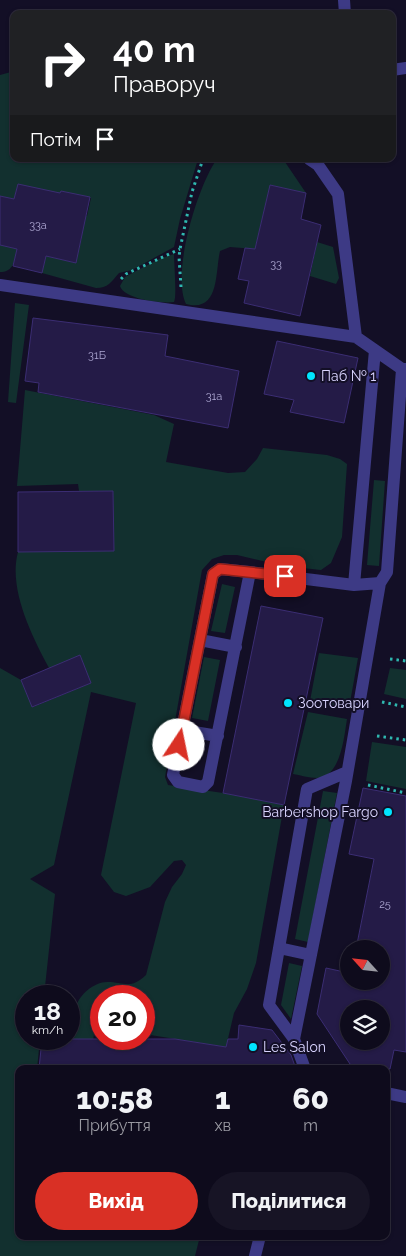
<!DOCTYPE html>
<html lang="uk">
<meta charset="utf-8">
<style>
body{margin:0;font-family:Raleway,sans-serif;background:#171425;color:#f1f3f6;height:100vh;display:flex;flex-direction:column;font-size:19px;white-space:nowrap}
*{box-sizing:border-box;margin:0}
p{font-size:16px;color:#9b9ba3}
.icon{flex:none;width:28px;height:28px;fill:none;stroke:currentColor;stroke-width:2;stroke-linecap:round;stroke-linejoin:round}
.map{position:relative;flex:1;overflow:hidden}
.drawer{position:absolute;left:15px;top:1065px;width:375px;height:175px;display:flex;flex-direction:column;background:#0e0b1c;border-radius:10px;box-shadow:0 1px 4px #0004,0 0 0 1px #2e2b3b}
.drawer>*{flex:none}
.top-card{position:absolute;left:10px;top:10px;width:386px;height:152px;border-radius:10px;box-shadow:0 1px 4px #0004,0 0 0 1px #2e2b3b;background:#202124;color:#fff;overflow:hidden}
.needle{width:32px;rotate:297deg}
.tools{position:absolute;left:340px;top:940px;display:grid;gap:10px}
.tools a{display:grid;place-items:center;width:50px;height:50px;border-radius:50%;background:#0e0b1c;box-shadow:0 1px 4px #0004,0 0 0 1px #2e2b3b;font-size:25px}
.speed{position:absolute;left:15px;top:985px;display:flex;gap:10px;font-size:25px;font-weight:700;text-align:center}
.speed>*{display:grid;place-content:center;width:65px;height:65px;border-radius:50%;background:#0e0b1c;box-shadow:0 1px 4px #0004,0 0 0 1px #2e2b3b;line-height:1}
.speed small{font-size:12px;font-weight:400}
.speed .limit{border:8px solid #d22;background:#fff;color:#111}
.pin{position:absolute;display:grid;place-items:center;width:42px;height:42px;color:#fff;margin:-21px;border-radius:10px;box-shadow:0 2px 8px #0006}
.me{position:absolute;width:55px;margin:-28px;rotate:11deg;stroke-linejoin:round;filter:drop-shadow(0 0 4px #0008)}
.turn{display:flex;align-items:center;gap:18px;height:105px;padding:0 20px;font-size:22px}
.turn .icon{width:65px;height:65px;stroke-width:2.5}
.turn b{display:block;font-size:35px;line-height:42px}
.then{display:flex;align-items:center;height:48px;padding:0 20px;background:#0003;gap:10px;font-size:19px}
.eta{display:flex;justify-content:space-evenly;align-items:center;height:85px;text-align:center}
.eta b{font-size:30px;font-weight:800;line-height:35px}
.primary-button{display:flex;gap:10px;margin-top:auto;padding:10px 20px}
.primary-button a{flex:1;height:58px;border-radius:30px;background:#d93025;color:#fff;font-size:20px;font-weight:800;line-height:58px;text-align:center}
.primary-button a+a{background:#171425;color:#f1f3f6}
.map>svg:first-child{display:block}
.green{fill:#12302f}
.building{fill:#241b47;stroke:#3b2d73;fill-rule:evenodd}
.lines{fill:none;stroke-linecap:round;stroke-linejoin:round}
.path{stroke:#2fb8b0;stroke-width:3;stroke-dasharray:2.5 4;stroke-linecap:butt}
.lane{stroke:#3d3a85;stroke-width:12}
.route-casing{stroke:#8d1f18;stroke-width:12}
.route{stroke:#d93025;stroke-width:9}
.poi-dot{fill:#00e5ff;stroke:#130f26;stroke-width:2}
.labels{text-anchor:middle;stroke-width:4;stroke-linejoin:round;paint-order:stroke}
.number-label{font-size:11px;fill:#aca6d1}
.poi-label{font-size:14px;fill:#d9d4ff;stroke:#130f26;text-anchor:start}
</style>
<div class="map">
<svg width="406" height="1256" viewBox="0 0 406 1256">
<rect width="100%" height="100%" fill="#130f26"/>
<path class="green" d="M 11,72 L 14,72 L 14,159 L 198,159 L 180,219 L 174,247 L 132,270 L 119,273 C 111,282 108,288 96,288 L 42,273 L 46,256 L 76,263 L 82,236 L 74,234 L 79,214 L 87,216 L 91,198 L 61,191 L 58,206 L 18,184 L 14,199 L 0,196 L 0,75 Z
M 217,159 L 280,159 L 285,162 L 306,193 L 270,185 L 255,249 L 230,247 L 220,251 C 215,272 220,313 186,304 C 171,273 198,185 217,159 Z
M 317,242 L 333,247 L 339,278 L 336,284 L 310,276 Z
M 0,245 L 17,249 C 14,261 14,272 0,272 Z
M 174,254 C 174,263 177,297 174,302 C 161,304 124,299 120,286 L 125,277 L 159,259 Z
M 15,303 L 29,305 L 16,403 L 8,402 Z
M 25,390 L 154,415 L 174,424 L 166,462 L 228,473 L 245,472 L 257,459 L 263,448 L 327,455 L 340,459 L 347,464 L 342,537 L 331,563 L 321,570 L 284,566 L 237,555 L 224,555 L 212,559 L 202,570 L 165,777 L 168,785 L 223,793 L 284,805 L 256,963 L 247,989 L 234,1013 L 226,1047 L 144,1034 L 144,996 L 101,996 L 101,1027 L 95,1027 L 89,1069 L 72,1069 C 73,1050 72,1026 76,1007 C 79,995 94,982 107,982 C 125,982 130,990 146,975 L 165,902 L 172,887 L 182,874 L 186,865 L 182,860 L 174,861 L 150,887 L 126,896 L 114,892 L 101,875 L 136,703 L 91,692 L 54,865 L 30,879 L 55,894 L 44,996 L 26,996 L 26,1039 L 40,1039 L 37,1069 L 19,1069 L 19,1236 L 200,1236 L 195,1256 L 0,1256 L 0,668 L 21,680 L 33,707 L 91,683 L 49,668 C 32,636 8,589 18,552 L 114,550 L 113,491 L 79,491 L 78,484 L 17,486 Z
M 374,480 L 385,481 L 379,566 L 367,565 Z
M 222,584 L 235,587 L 225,633 L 211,631 Z
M 319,653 L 358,658 L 349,708 L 310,701 Z
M 204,657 L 220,660 L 208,721 L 192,718 Z
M 390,668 L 406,670 L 406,699 L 384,694 Z
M 308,712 L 347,719 C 344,737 341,777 317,778 C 309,778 300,775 293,774 Z
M 372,742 L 406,747 L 406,789 L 366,781 Z
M 323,791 L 337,793 L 308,942 L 295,939 Z
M 289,963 L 302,966 L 291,1019 L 281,1005 Z"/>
<path class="building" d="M 18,184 L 60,193 L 61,191 L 90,197 L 76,263 L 46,256 L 42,273 L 13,266 L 17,249 L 0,245 L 0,196 L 14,199 Z
M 270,185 L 306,193 L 301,219 L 321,225 L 300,316 L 244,303 L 249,281 L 238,279 L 245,248 L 255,249 Z
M 33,318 L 168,335 L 165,356 L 239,371 L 228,428 L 38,392 L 39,383 L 25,381 Z
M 277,341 L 358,358 L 344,423 L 290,412 L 294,400 L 264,394 Z
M 113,491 L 114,551 L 18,552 L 18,492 Z
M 261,606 L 323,618 L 284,805 L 223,793 Z
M 80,655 L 91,683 L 32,707 L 21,680 Z
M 363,788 L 406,796 L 406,1052 L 394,1050 L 390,1069 L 356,1069 L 350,1064 L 317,1014 L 326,968 L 349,973 L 349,981 L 381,981 L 381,949 L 356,949 L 374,859 L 349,854 ZM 349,1009 L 381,1009 L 381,1041 L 349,1041 Z
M 239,1025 L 272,1030 L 291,1055 L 296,1069 L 39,1069 L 42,1039 L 175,1039 L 226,1047 L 228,1039 L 238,1039 Z"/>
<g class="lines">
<path class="path" d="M 121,279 L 126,274 L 180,249
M 181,287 L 179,257 L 180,249 L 192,192 L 203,159
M 390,659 L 406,661
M 382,702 L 406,707
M 377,736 L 406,740
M 368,785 L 406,793"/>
<path class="lane" d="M 344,0 L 345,14
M 392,70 L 406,68
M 309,159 L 318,165 L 338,194 L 356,337
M 0,285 L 356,337 L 402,369 L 406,369
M 250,572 L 220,569 L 213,574 L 173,775 L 178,782 L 203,787 L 208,782 L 250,572 L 354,585 L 380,583 L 387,572 L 402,369
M 354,585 L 375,350
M 200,640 L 236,647
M 182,730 L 218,736
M 279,948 L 311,955
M 294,1039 L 269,1005 L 307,789 L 347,772
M 305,1069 L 294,1039 L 346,781 L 380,583
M 386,1093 L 406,1097
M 255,1256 L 260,1236"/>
</g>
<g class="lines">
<g class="route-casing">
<path id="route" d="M 179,745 L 213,574 L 220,569 L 285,576"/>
</g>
<use href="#route" class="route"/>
</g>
<g class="poi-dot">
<circle cx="311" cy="376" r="5"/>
<circle cx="288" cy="703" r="5"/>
<circle cx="388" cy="812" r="5"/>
<circle cx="253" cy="1047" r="5"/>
</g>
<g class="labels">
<g class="number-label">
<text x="38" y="229">33а</text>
<text x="276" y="268">33</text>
<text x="97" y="359">31Б</text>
<text x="214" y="400">31а</text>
<text x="385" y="908">25</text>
</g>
<g class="poi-label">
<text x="321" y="381">Паб № 1</text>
<text x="298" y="708">Зоотовари</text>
<text x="378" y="817" text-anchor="end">Barbershop Fargo</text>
<text x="263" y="1052">Les Salon</text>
</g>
</g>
</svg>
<div class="tools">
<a><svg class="needle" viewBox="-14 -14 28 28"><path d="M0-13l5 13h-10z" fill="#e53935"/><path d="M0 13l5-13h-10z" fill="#9b9ba3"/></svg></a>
<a><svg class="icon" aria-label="layers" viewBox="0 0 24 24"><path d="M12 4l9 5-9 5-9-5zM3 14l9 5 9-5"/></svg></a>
</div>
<div class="speed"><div>18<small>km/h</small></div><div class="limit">20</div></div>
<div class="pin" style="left:285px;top:576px;background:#d93025"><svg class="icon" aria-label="arrive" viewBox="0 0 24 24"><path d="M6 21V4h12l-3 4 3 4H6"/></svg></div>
<svg class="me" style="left:179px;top:745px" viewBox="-20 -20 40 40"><circle r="19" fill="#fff"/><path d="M0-13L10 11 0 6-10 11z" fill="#d93025"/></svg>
<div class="top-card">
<div class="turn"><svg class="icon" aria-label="right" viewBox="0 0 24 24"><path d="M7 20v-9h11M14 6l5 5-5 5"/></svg><div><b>40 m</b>Праворуч</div></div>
<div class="then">Потім<svg class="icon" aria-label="arrive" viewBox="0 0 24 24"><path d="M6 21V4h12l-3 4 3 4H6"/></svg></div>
</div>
<section class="drawer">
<div class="eta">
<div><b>10:58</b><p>Прибуття</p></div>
<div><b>1</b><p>хв</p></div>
<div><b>60</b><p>m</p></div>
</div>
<div class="primary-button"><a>Вихід</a><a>Поділитися</a></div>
</section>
</div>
